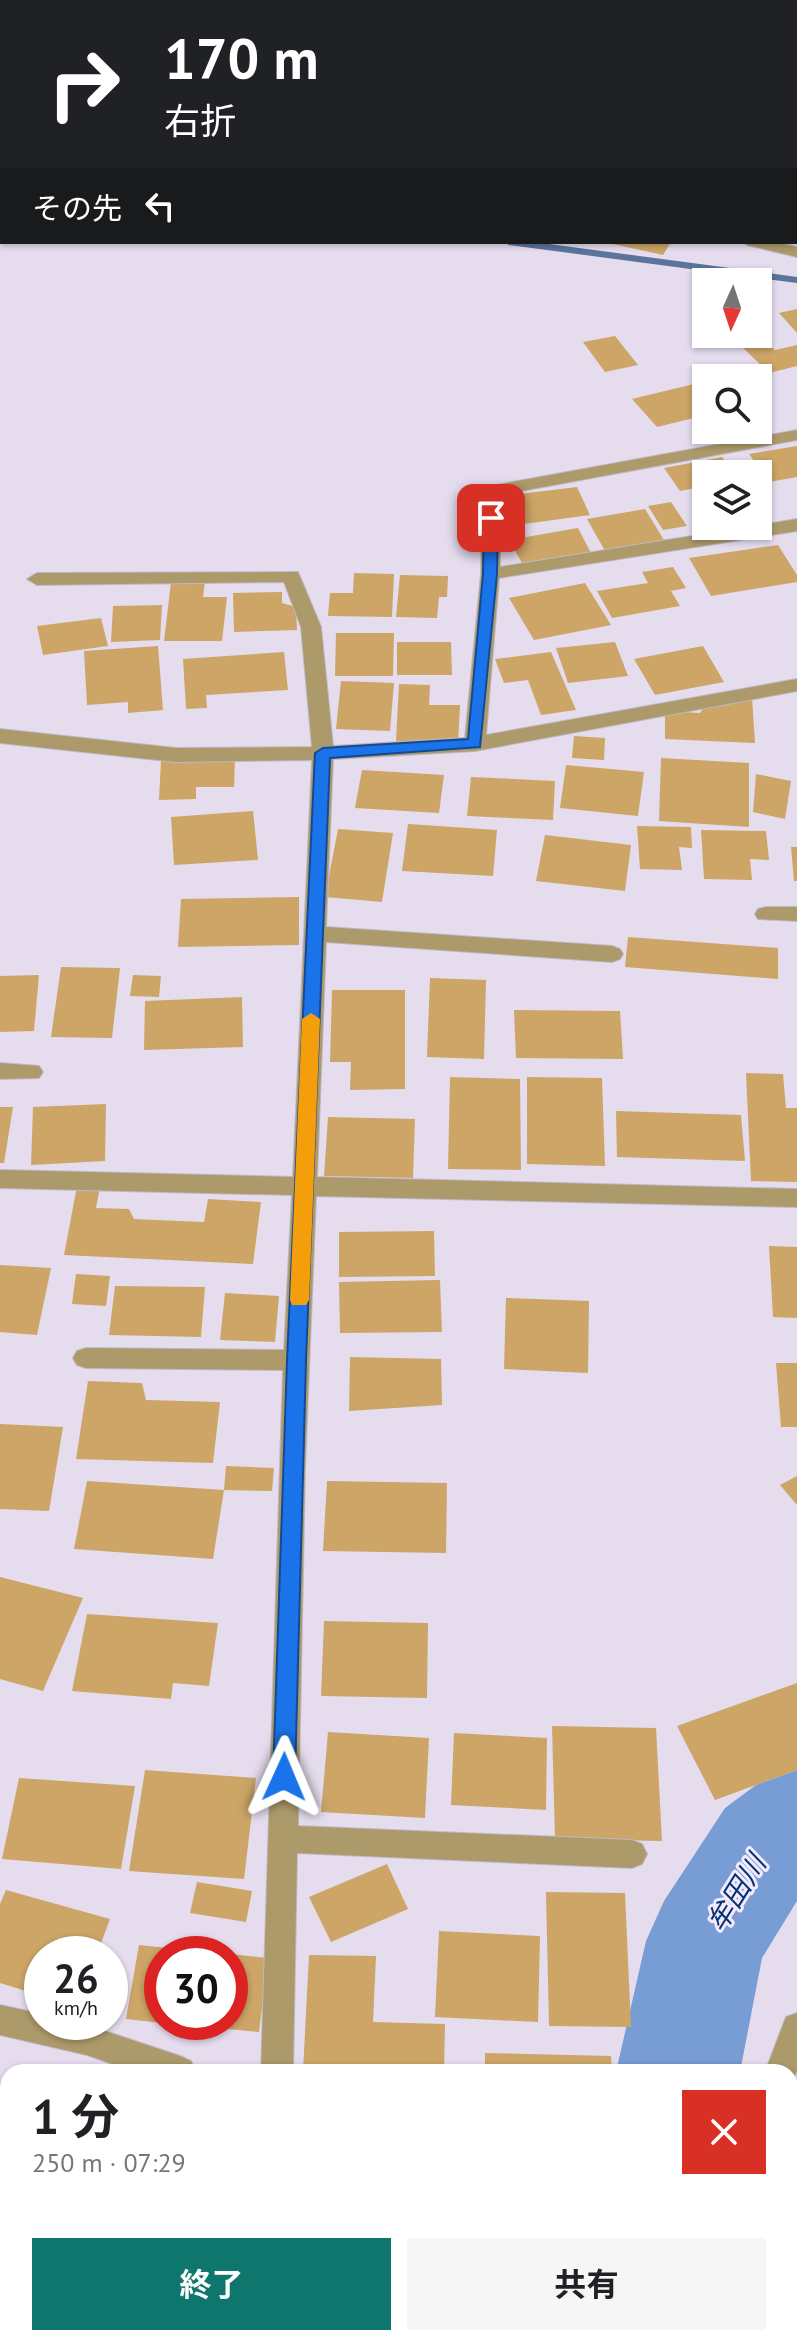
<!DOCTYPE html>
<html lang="ja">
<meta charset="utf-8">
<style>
body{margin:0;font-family:"PT Sans","Noto Sans JP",sans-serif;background:#f6f6f6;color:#202124;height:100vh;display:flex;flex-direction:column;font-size:30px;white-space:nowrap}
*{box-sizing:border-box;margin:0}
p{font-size:26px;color:#757577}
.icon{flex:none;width:44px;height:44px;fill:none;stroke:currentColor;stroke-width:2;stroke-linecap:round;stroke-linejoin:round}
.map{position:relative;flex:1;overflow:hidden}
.side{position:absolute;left:0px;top:2064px;width:798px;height:282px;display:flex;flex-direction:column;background:#fff;border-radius:24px 24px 0 0;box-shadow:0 2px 6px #0004}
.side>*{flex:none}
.guide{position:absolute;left:0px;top:0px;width:798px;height:244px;box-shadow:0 2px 6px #0004;background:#202124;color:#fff;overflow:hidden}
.needle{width:52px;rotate:183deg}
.fabs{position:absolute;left:692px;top:268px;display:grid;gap:16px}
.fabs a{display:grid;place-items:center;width:80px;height:80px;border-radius:0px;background:#fff;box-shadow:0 2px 6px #0004;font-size:40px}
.speed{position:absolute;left:24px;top:1936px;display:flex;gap:16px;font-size:40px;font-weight:700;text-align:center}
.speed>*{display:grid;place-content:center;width:104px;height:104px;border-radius:50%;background:#fff;box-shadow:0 2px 6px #0004;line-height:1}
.speed small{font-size:20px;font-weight:400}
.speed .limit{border:12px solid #d22;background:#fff;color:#111}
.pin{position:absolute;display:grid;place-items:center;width:68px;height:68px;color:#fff;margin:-34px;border-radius:16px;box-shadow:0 4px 12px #0006}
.me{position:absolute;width:88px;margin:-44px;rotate:1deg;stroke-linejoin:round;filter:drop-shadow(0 0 6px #0008)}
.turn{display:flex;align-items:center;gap:28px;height:168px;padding:0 32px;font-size:36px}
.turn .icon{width:104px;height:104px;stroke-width:2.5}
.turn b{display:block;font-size:56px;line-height:68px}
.then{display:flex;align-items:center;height:76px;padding:0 32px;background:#0003;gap:16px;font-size:30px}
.round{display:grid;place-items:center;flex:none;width:84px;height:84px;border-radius:0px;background:#f6f6f6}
.overview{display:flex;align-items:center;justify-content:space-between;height:136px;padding:0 32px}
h1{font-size:48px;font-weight:700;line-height:60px}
.primary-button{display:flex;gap:16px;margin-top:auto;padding:16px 32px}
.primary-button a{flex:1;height:92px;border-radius:0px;background:#0f766e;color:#fff;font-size:32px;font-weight:700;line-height:92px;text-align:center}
.primary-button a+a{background:#f6f6f6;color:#202124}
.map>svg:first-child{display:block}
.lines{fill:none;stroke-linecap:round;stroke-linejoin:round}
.stream{fill:#5a749c;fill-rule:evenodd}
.river{fill:#779dd4;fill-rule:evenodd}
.building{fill:#cca567}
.service-casing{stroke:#c0b8c8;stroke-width:2}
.minor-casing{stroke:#c0b8c8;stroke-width:2}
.service{fill:#ac9a6a;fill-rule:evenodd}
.minor{fill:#ac9a6a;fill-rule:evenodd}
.route{fill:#1a73e8;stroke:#114b97;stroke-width:2}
.slow{fill:#f59e0b}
.labels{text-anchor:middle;stroke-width:6;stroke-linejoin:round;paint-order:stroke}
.near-water-label{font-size:28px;font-style:italic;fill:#003475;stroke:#f3e9fb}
</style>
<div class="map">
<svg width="797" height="2345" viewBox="0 0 797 2345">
<rect width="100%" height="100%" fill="#e5dcee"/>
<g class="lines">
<path class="stream" d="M 0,134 L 2,134 L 2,140 L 0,140 Z
M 504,242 L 534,242 L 797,277 L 797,283 L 509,245 Z"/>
<path class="river" d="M 797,1770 L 797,1901 L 762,1958 L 740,2072 L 616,2072 L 646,1941 L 664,1901 L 725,1808 L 756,1785 Z
M 0,2272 L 8,2275 L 8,2338 L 73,2338 L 76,2345 L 0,2345 Z
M 556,2338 L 688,2338 L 686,2345 L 554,2345 Z"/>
</g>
<path class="building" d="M 604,242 L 671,242 L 663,255 Z
M 797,309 L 797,333 L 779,313 Z
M 739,334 L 759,334 L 775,350 L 797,345 L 797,366 L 769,373 L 731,336 Z
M 615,336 L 638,365 L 605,372 L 583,342 Z
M 706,381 L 706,415 L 657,427 L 632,399 Z
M 797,446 L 797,477 L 769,482 L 749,454 Z
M 722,457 L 735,474 L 706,474 L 706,486 L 680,491 L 664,468 Z
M 577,487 L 590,515 L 524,524 L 511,495 Z
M 671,502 L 687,526 L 663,530 L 648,506 Z
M 645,509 L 664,540 L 605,551 L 587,519 Z
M 578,528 L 591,553 L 522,563 L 509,540 Z
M 778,545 L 797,575 L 797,582 L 711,596 L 689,558 Z
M 673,567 L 686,588 L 671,591 L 680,606 L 612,618 L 597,591 L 648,583 L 642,572 Z
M 354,573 L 394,574 L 392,617 L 328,616 L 330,593 L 353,593 Z
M 400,575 L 448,576 L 447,597 L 439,597 L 437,618 L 396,617 Z
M 171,582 L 205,582 L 203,597 L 227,597 L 222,641 L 164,641 Z
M 585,583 L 611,625 L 534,640 L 509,598 Z
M 282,592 L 282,603 L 296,607 L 297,630 L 234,632 L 233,593 Z
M 162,605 L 160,640 L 111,642 L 113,606 Z
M 101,618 L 108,646 L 43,655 L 37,626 Z
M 336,633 L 394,633 L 393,676 L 335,676 Z
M 397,642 L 451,642 L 452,675 L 397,675 Z
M 615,642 L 628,676 L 568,683 L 556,648 Z
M 158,646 L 163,710 L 128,713 L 128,702 L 87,705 L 84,651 Z
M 703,646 L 724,682 L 655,695 L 634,659 Z
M 284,652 L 288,690 L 206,695 L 207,708 L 186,709 L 183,659 Z
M 551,652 L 576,710 L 541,715 L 528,680 L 504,683 L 495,659 Z
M 341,681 L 394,683 L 390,731 L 336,729 Z
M 399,684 L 430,685 L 429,705 L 460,705 L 458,743 L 396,741 Z
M 752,697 L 755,743 L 665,739 L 665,711 L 700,713 L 706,704 Z
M 574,736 L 605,738 L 604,760 L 572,758 Z
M 661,758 L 749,763 L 749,827 L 659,821 Z
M 235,759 L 234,787 L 196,787 L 196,799 L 159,800 L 161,761 Z
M 566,765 L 644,772 L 638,816 L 560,808 Z
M 362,770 L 444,775 L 439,813 L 355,808 Z
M 756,774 L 791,781 L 785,819 L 753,812 Z
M 471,777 L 555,781 L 553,820 L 467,816 Z
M 253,811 L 258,860 L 174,865 L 171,817 Z
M 408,824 L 497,830 L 493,876 L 402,871 Z
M 637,826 L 691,827 L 692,848 L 679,847 L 682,870 L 640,869 Z
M 338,829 L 393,833 L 382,902 L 325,897 Z
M 701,830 L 766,831 L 769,860 L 750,859 L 752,880 L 704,879 Z
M 545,835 L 631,845 L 625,891 L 536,881 Z
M 791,847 L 797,847 L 797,881 L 794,881 Z
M 299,897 L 299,945 L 178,947 L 181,899 Z
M 628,937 L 778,948 L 778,979 L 625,967 Z
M 61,967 L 120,968 L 112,1038 L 51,1037 Z
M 39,975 L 34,1031 L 0,1032 L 0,976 Z
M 133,975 L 161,976 L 159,997 L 130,996 Z
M 430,978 L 486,980 L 484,1059 L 427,1057 Z
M 332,990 L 405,990 L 405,1089 L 350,1090 L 351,1062 L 330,1062 Z
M 242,997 L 243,1047 L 144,1050 L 145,1001 Z
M 514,1010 L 620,1011 L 623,1059 L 516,1058 Z
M 746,1073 L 783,1074 L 786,1108 L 797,1108 L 797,1182 L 751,1181 Z
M 450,1077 L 520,1079 L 521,1170 L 448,1169 Z
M 527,1077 L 602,1078 L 605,1166 L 527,1164 Z
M 106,1104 L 105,1161 L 31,1165 L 33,1107 Z
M 0,1107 L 13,1107 L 4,1163 L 0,1163 Z
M 616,1111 L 741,1115 L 745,1161 L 617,1157 Z
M 328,1117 L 415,1119 L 413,1178 L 324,1176 Z
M 77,1186 L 100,1187 L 96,1208 L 129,1209 L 134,1219 L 204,1222 L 208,1199 L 261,1202 L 253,1264 L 64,1255 Z
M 434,1231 L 435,1276 L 339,1277 L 339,1232 Z
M 769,1246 L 797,1247 L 797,1318 L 773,1317 Z
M 0,1265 L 51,1268 L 37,1335 L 0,1332 Z
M 76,1274 L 110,1276 L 106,1306 L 72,1304 Z
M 440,1280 L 442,1332 L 340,1333 L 339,1282 Z
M 115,1286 L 205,1287 L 201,1337 L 109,1335 Z
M 225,1293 L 279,1296 L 275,1342 L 220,1340 Z
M 506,1298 L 589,1301 L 588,1373 L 504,1369 Z
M 350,1357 L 441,1359 L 442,1405 L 349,1411 Z
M 776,1363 L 797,1363 L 797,1427 L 781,1427 Z
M 88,1381 L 142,1383 L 146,1400 L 220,1402 L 213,1463 L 76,1459 Z
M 0,1424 L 63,1427 L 49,1511 L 0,1509 Z
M 226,1466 L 274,1468 L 272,1491 L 224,1490 Z
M 797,1476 L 797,1505 L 780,1485 Z
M 87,1481 L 224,1490 L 213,1559 L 74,1549 Z
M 327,1481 L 447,1483 L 446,1553 L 323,1551 Z
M 0,1577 L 83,1598 L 43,1691 L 0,1679 Z
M 87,1614 L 218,1623 L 209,1686 L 173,1683 L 171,1699 L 72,1691 Z
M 324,1621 L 428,1623 L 427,1698 L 321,1696 Z
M 797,1683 L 797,1770 L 715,1800 L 677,1726 Z
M 552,1726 L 656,1728 L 662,1841 L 555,1839 Z
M 328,1732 L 429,1738 L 425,1818 L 321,1812 Z
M 454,1733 L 547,1738 L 546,1810 L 451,1805 Z
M 145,1770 L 256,1778 L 244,1879 L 129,1871 Z
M 19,1778 L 135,1786 L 121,1869 L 2,1859 Z
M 387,1864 L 408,1909 L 331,1942 L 309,1897 Z
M 197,1882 L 252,1891 L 246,1922 L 190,1913 Z
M 6,1890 L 110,1919 L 97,1954 L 42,1954 L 42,1996 L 0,1983 L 0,1904 Z
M 546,1892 L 625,1893 L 631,2027 L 549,2026 Z
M 439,1931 L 540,1936 L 538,2022 L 435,2017 Z
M 139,1945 L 205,1952 L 162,1954 L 162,2023 L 126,2019 Z
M 230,1954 L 268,1958 L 259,2032 L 177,2024 L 230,2022 Z
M 309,1955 L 376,1956 L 373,2022 L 445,2024 L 444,2072 L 303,2072 Z
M 485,2053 L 611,2056 L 612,2072 L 485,2072 Z
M 795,2170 L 797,2170 L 797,2222 L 790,2220 Z
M 0,2182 L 8,2184 L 8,2280 L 0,2277 Z"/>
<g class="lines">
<g class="service-casing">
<path id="service" d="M 103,0 L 126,0 L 127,2 L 104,2 Z"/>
</g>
<g class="minor-casing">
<path id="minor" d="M 797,45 L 797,54 L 796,54 L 796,45 Z
M 797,128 L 797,138 L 796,139 L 796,129 Z
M 745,242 L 774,242 L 797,247 L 797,257 L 747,245 Z
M 797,430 L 797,440 L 500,495 L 500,567 L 797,519 L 797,531 L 499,578 L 486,735 L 797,679 L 797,691 L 475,751 L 333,759 L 326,927 L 612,946 L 620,949 L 623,954 L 620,959 L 612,962 L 326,942 L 317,1177 L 797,1189 L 797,1207 L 316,1196 L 305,1468 L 298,1826 L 632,1840 L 642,1844 L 647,1854 L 642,1864 L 632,1868 L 297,1853 L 293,2072 L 261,2072 L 283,1370 L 86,1368 L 77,1365 L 73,1358 L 77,1351 L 86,1348 L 284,1350 L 292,1195 L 0,1188 L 0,1170 L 293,1177 L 312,760 L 176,762 L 0,743 L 0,729 L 176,748 L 312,747 L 301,627 L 284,582 L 37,585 L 27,579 L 37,573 L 298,572 L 321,627 L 333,746 L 465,738 L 481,574 L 482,491 L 485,487 Z
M 766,907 L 797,907 L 797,921 L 758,919 L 755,914 L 758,909 Z
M 0,1063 L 39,1066 L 43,1072 L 39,1078 L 0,1079 Z
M 0,2005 L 42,2014 L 42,2022 L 87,2025 L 180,2056 L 191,2061 L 196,2072 L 135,2072 L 87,2055 L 0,2035 Z
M 797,2013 L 797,2071 L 790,2084 L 790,2072 L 765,2072 L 786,2017 Z
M 790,2259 L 797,2261 L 797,2295 L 790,2293 Z
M 256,2338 L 290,2338 L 290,2345 L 256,2345 Z
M 746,2338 L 780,2338 L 780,2345 L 746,2345 Z"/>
</g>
<use href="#service" class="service"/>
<use href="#minor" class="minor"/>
</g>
<path class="route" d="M 491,514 L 498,518 L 497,574 L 480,747 L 330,758 L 306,1360 L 295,1777 L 292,1785 L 284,1787 L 277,1785 L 273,1777 L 287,1360 L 315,753 L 323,748 L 468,739 L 483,574 L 484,518 Z"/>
<path class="slow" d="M 311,1013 L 320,1019 L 309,1300 L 306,1305 L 292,1305 L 290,1300 L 302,1019 Z"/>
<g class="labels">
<g class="near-water-label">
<text transform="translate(736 1893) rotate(-58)" y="10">牟田川</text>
</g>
</g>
</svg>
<div class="fabs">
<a><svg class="needle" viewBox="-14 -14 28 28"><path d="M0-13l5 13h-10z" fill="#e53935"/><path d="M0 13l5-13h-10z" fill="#757577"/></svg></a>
<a><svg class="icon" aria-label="search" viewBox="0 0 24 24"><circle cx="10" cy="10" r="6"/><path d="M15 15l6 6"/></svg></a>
<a><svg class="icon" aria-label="layers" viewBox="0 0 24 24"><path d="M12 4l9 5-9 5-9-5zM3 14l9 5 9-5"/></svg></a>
</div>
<div class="speed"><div>26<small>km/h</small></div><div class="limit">30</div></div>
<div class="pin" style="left:491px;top:518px;background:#d93025"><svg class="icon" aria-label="arrive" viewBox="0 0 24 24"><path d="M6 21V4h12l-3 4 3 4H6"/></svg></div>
<svg class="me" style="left:284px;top:1777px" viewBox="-20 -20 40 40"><path d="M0-17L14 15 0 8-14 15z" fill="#1a73e8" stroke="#fff" stroke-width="4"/></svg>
<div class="guide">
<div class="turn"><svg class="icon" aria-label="right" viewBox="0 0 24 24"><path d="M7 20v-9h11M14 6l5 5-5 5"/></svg><div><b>170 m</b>右折</div></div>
<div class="then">その先<svg class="icon" aria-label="left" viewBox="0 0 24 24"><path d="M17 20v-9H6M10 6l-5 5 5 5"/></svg></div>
</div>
<section class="side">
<div class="overview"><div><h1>1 分</h1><p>250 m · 07:29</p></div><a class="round" style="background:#d93025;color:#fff"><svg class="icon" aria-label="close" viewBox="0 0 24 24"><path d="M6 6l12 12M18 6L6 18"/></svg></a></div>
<div class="primary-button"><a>終了</a><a>共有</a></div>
</section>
</div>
